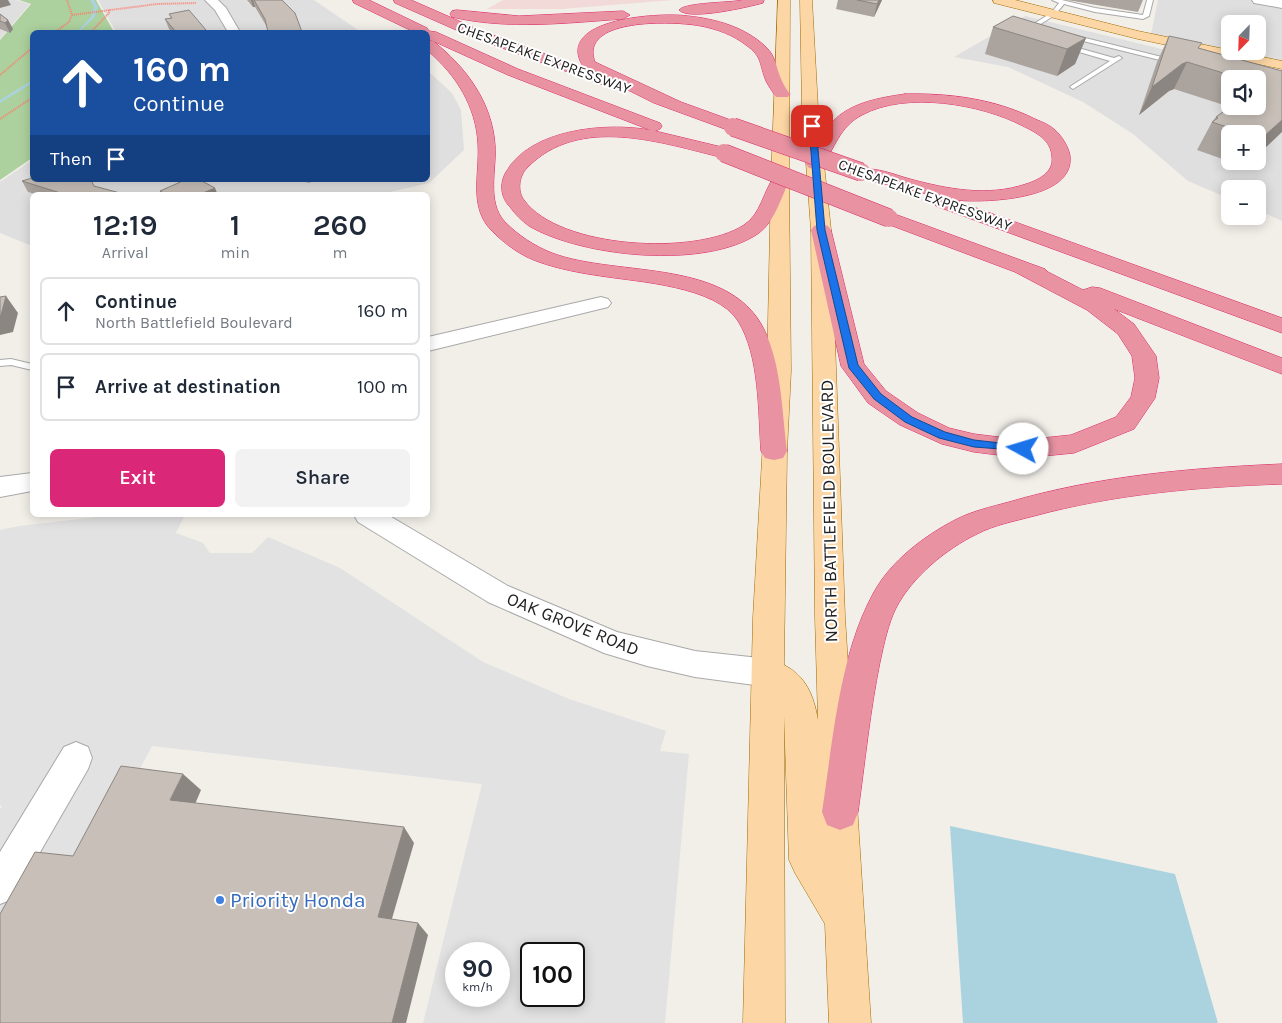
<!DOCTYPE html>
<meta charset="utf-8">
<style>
body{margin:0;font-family:Karla,sans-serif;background:#f2f2f3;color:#1f2937;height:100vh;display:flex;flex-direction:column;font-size:19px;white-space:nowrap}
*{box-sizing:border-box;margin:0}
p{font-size:16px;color:#747a83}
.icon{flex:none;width:28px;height:28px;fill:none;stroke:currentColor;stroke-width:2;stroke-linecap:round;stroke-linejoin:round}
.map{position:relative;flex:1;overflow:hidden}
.drawer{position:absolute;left:30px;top:192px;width:400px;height:325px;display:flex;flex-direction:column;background:#fff;border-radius:8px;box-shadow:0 2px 12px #0003}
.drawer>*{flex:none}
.hud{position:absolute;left:30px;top:30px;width:400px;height:152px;border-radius:8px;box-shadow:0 2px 12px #0003;background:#1a4fa0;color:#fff;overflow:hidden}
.needle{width:32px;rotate:203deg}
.tools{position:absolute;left:1221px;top:15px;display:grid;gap:10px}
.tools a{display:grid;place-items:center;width:45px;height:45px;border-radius:8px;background:#fff;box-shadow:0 2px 12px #0003;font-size:25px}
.speed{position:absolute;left:445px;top:942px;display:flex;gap:10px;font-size:25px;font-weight:700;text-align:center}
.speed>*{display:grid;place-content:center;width:65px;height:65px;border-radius:50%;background:#fff;box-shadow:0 2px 12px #0003;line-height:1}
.speed small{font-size:12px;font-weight:400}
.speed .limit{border:2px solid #111;border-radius:8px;background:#fff;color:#111}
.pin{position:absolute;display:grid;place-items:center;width:42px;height:42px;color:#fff;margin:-21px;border-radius:10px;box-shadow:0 2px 8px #0006}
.me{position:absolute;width:55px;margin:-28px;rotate:276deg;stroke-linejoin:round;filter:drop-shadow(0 0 4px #0008)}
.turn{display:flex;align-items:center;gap:18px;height:105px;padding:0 20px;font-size:22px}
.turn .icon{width:65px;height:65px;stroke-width:2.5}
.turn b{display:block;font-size:35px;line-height:42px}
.then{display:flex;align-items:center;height:48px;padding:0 20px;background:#0003;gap:10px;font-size:19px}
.eta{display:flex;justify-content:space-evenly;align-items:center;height:85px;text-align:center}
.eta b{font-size:30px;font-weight:600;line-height:35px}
.cta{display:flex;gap:10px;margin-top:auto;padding:10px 20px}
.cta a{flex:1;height:58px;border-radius:8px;background:#db2777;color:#fff;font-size:20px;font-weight:600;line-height:58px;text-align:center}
.cta a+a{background:#f2f2f3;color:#1f2937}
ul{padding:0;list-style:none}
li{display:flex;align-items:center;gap:15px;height:68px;margin:0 10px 8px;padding:0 10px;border:2px solid #e0e1e3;border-radius:8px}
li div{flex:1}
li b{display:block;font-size:19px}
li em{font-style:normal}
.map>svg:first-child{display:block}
.residential{fill:#e0dfdf;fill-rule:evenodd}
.commercial{fill:#f2dad9}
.forest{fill:#add19e}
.parking{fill:#e2e2e2;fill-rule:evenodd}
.water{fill:#aad3df}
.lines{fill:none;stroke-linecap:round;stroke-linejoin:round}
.stream{fill:#aad3df;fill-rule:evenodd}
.lane-casing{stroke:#a9a9a9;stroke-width:2}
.street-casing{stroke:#a9a9a9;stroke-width:2}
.primary-casing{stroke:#a06b00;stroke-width:1}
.highway-casing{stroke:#dc2a67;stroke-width:1}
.path{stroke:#fa8072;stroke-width:2;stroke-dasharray:1 1;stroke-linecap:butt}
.lane{fill:#fff;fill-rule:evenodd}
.street{fill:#fff;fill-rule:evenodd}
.primary{fill:#fcd6a4;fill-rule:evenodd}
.highway{fill:#e892a2;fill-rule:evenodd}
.highway-bridge-casing{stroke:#dc2a67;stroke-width:19;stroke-linecap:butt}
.highway-bridge{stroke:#e892a2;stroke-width:18}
.wall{fill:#aba49e;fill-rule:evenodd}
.shaded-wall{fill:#8b8681}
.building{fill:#c7bfb8;stroke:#8b8681}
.route{fill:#1a73e8;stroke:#114b97}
.shop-dot{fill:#3f7fe0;stroke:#fff;stroke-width:2}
.labels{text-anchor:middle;stroke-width:4;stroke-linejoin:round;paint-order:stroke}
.far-street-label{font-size:15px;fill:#222;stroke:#fff}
.street-label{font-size:18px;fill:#222;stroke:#fff}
.near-shop-label{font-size:21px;fill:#366cbe;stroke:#fff;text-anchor:start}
</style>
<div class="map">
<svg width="1282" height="1023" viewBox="0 0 1282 1023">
<rect width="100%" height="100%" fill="#f2efe9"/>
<path class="residential" d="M 0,0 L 16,0 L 30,4 L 0,39 Z
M 98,0 L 314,0 L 361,32 L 116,32 Z
M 1158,0 L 1282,0 L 1282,61 L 1235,51 L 1258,51 L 1258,24 L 1230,24 L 1230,50 L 1151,34 Z
M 1025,16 L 1282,78 L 1282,221 L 1258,210 L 1258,189 L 1230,189 L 1230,199 L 1188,181 L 1133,134 L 1083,102 L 1008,67 L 954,57 ZM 1230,79 L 1258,79 L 1258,106 L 1230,106 ZM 1230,134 L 1258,134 L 1258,161 L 1230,161 Z
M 428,71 L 452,93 L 461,110 L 464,150 L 429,183 L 377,195 L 32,195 L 32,246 L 0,233 L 0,182 L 32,160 L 32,180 L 428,180 Z"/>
<path class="commercial" d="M 503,0 L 674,0 L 562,9 L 487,9 Z"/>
<path class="forest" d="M 19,0 L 96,0 L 114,32 L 32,32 L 32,158 L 0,180 L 0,40 L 31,4 Z"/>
<path class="parking" d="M 115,515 L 184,517 L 176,533 L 203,543 L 210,553 L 252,553 L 268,537 L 340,568 L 483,662 L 569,699 L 666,731 L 660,751 L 689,754 L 665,1023 L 423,1023 L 482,784 L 152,746 L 87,869 L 0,970 L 0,809 L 2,806 L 0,805 L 0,530 L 19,526 ZM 456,954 L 499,954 L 499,996 L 456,996 ZM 531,954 L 574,954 L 574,996 L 531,996 Z"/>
<path class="water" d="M 950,826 L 1175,874 L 1218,1023 L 963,1023 Z"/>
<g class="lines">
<path class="stream" d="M 90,0 L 94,0 L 98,7 L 94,18 L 79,32 L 77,32 L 91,17 L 94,7 Z
M 31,81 L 32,81 L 32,83 L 0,103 L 0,100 Z"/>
<g class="lane-casing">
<path id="lane" d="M 1052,0 L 1062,0 L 1095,8 L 1143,15 L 1147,0 L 1153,0 L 1149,16 L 1143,19 L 1095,12 L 1064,4 L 1055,15 L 1039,25 L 1047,28 L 1047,30 L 1032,27 L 1032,25 L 1051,13 L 1059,3 Z
M 1069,34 L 1178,61 L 1179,62 L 1176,64 L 1067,37 L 1067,35 Z
M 1064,44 L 1114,58 L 1119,56 L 1122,58 L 1073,89 L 1070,87 L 1071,86 L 1110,61 L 1062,47 L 1061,46 Z
M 11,359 L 32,364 L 32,370 L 11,365 L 0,366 L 0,360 Z"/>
</g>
<g class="street-casing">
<path id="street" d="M 205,0 L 218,0 L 226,8 L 240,32 L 228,32 L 215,10 Z
M 1252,0 L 1282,0 L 1282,8 L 1254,3 Z
M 601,297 L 608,299 L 611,303 L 608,307 L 428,351 L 428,337 Z
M 32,473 L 32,491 L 0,497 L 0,477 Z
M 354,515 L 388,515 L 508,586 L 617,632 L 695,651 L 769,659 L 780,663 L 784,673 L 780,683 L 769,687 L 695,677 L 647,666 L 604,653 L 488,602 L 358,522 Z
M 76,742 L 88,747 L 92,758 L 88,769 L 13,899 L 0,904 L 0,852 L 64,747 Z"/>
</g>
<g class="primary-casing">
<path id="primary" d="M 778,0 L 790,0 L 789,181 L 791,371 L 787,451 L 784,665 C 806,676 814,696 818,720 L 815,617 L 811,230 L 802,108 L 800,0 L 812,0 L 818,108 L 831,230 L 845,617 L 871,1023 L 829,1023 L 825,924 L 795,873 L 789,860 L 784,716 L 785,1023 L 743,1023 L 753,618 L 767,371 L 771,181 Z
M 993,0 L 1015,0 L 1138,31 L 1282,61 L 1282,69 L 1138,39 L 994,3 Z"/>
</g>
<g class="highway-casing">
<path id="highway" d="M 353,0 L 369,0 L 427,28 L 429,31 L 436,32 L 518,69 L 660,123 L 662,126 L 660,129 L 655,131 L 730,149 L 733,153 L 730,157 L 724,158 C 662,143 579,114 527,168 C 519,176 517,191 524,200 C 559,249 697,256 744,225 C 761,214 763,192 774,177 L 780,176 L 786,177 L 789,181 C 781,198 775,221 759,233 C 706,270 582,257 529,226 C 522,221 515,214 510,207 C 501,198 499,184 506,172 C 530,129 606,122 650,130 L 508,75 L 433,41 C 466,67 492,102 495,145 C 497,168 486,202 505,222 C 518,235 534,246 552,253 C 618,278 735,256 767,336 C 782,372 782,413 787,451 L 783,458 L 774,460 L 765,458 L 761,451 C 758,412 760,356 738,321 C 716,286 639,282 601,276 C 580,273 559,269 539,262 C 521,256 505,244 492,231 C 468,207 480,174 478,144 C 476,106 456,75 428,51 L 428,40 L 433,41 L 428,39 L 428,32 L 414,32 L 354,3 Z
M 394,0 L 411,0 L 482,31 L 584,68 C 551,18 662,12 688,16 C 716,19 745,27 766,47 C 776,56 776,69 782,81 C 784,86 787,90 790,94 L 788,97 L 776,97 C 773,92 769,87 766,81 C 759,64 763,57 746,45 C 733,35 717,29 701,26 C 676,21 578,17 595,62 L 681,102 L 739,123 L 741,127 L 739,131 L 733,132 L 654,103 L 610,81 L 603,85 L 598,83 L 472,37 L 395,3 Z
M 743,0 L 764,0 L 763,3 C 748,7 689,21 679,10 C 686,2 730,3 743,0 Z
M 457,10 L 519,16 L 623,11 L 630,15 L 623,19 C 567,23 507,30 452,17 L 450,14 L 452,11 Z
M 905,94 C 950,93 995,99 1035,119 C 1042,122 1050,125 1055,130 C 1062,136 1069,148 1070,156 C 1075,201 982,203 954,200 L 1282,318 L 1282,333 L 936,206 L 934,202 L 940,197 L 859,178 L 856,174 L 859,170 C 875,166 895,175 910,179 C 947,189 988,197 1026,184 C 1039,180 1054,172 1052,157 C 1051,140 1037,133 1023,126 C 981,104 906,91 862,115 C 839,127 835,148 821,168 L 815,169 L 809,168 L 806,164 C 813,151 819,138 828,127 C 846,103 878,98 905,94 Z
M 889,212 L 1045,269 L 1048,272 L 1083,290 L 1092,287 L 1100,288 L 1282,358 L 1282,374 L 1114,309 L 1134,324 L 1156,356 L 1159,378 L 1155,398 L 1134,429 L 1074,453 L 1023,458 L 974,452 L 942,444 L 900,425 L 868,403 L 841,366 L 811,230 L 814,226 L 821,224 L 828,226 L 831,230 L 864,364 L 886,391 L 918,413 L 949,428 L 974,434 L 1023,440 L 1071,435 L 1116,417 L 1131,397 L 1135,378 L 1132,356 L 1118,334 L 1087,310 L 1015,272 L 882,222 L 879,218 L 882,214 Z
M 1282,464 L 1282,484 C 1198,487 1115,494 1034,516 C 1015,521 994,525 977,534 C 946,549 912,577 896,608 C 888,624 884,644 880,662 C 870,711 865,762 858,812 L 853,825 L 840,830 L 827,825 L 822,812 C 833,741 839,655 874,592 C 891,561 924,536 955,520 C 972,511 991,507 1009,502 C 1098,476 1189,468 1282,464 Z"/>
</g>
<path class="path" d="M 72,15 L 157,4 L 196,3
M 55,32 L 69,22 L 72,15 L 67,0
M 91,32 L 109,13 L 109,9
M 0,75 L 32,48
M 0,119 L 32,98"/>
<use href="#lane" class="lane"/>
<use href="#street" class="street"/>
<use href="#primary" class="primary"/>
<use href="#highway" class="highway"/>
<g class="highway-bridge-casing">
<path id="highway-bridge" d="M 733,127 L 861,172
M 724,153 L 889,218"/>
</g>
<use href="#highway-bridge" class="highway-bridge"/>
</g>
<path class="wall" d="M 247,0 L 282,0 L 267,27 L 255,7 L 253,7 Z
M 838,0 L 882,0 L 874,17 L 836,9 Z
M 1067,0 L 1143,0 L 1138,12 Z
M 0,14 L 8,20 L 13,29 L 10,33 L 0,29 Z
M 169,14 L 206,30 L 207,32 L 172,32 L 169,29 L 165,19 L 171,18 Z
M 993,27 L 1086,38 L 1075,64 L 1057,76 L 985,54 Z
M 1169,36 L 1199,48 L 1282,71 L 1258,155 L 1258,134 L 1230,134 L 1230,161 L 1251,161 L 1245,167 L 1197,150 L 1212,122 L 1216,117 L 1230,107 L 1174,89 L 1169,91 L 1139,115 L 1157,62 ZM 1230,79 L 1258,79 L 1258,106 L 1230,106 Z
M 295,180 L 311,180 L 310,183 Z
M 22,181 L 94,186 L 121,195 L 39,195 L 28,192 Z
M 160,191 L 218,195 L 162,195 Z"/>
<path class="shaded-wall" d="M 0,0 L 8,0 L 11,5 L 0,8 Z
M 251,0 L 253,0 L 255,7 L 253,7 Z
M 879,0 L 882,0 L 874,17 L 877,4 Z
M 8,20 L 13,29 L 10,33 L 5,23 Z
M 1086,38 L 1075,64 L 1057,76 L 1067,49 Z
M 1187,62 L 1174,89 L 1169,91 L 1139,115 L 1152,87 L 1182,64 Z
M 1282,120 L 1282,132 L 1258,155 L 1258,145 L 1262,138 Z
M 215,188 L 218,195 L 198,195 Z
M 6,296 L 18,313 L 13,332 L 0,335 L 0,315 Z
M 183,774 L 201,790 L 190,816 L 170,800 Z
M 404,827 L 414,843 L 389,929 L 378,917 Z
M 418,923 L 428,935 L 406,1023 L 392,1023 Z"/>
<path class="building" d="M 254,0 L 282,0 L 295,13 L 302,32 L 268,32 L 265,19 Z
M 857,0 L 879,0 L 877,4 Z
M 189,10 L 206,30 L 202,31 L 203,32 L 176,32 L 165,19 L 172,18 L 169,14 Z
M 0,14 L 8,20 L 5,23 L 0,21 Z
M 1013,16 L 1086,38 L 1067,49 L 993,27 Z
M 1169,36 L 1202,43 L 1198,48 L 1282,71 L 1282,120 L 1262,138 L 1258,137 L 1258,134 L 1248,134 L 1212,122 L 1218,118 L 1216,117 L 1231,106 L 1258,106 L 1258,86 L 1261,84 L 1258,83 L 1258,79 L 1243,79 L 1187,62 L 1182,64 L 1152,87 Z
M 32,178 L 32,180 L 91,180 L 94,186 L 120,193 L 117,195 L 67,195 L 22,181 Z
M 185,180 L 200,180 L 215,188 L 198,195 L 168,195 L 160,191 Z
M 6,296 L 1,315 L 0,315 L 0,297 Z
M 121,766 L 183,774 L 170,800 L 404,827 L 378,917 L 418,923 L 392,1023 L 0,1023 L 0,914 L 35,852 L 73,856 Z"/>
<path class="route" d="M 812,124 L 816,126 L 825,230 L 858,365 L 881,394 L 912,417 L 945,432 L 974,440 L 1027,446 L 1029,449 L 1027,451 L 974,447 L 939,438 L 905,422 L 874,399 L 849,368 L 817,230 L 809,126 Z"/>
<circle class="shop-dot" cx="220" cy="900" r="5"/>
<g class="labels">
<g class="far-street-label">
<text transform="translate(544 58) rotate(20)" y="5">CHESAPEAKE EXPRESSWAY</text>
<text transform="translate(925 195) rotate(20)" y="5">CHESAPEAKE EXPRESSWAY</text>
</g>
<g class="street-label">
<text transform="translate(829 511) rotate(-91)" y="6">NORTH BATTLEFIELD BOULEVARD</text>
<text transform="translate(573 624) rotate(22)" y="6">OAK GROVE ROAD</text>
</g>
<g class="near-shop-label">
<text x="230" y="907">Priority Honda</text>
</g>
</g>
</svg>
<div class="tools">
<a><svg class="needle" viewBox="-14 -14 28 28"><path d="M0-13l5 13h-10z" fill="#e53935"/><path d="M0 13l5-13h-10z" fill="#747a83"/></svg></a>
<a><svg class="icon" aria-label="sound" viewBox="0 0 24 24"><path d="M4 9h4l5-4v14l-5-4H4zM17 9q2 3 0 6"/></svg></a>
<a>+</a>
<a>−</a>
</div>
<div class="speed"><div>90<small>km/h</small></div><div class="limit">100</div></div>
<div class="pin" style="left:812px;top:126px;background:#d93025"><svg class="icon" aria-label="arrive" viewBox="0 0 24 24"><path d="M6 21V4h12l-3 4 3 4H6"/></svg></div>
<svg class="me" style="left:1023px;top:449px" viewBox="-20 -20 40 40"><circle r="19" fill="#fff"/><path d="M0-13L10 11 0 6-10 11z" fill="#1a73e8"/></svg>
<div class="hud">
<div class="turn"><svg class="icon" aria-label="ahead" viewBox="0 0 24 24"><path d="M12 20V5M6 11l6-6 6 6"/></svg><div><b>160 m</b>Continue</div></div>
<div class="then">Then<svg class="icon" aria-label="arrive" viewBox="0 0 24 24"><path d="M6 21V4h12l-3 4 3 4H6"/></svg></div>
</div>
<section class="drawer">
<div class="eta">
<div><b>12:19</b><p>Arrival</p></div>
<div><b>1</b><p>min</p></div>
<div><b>260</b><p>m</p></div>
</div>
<ul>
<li><svg class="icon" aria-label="ahead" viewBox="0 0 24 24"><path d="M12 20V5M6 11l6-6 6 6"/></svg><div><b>Continue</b><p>North Battlefield Boulevard</p></div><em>160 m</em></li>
<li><svg class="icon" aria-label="arrive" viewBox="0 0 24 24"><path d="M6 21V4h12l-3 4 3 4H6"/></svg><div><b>Arrive at destination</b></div><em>100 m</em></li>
</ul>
<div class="cta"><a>Exit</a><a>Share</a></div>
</section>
</div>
